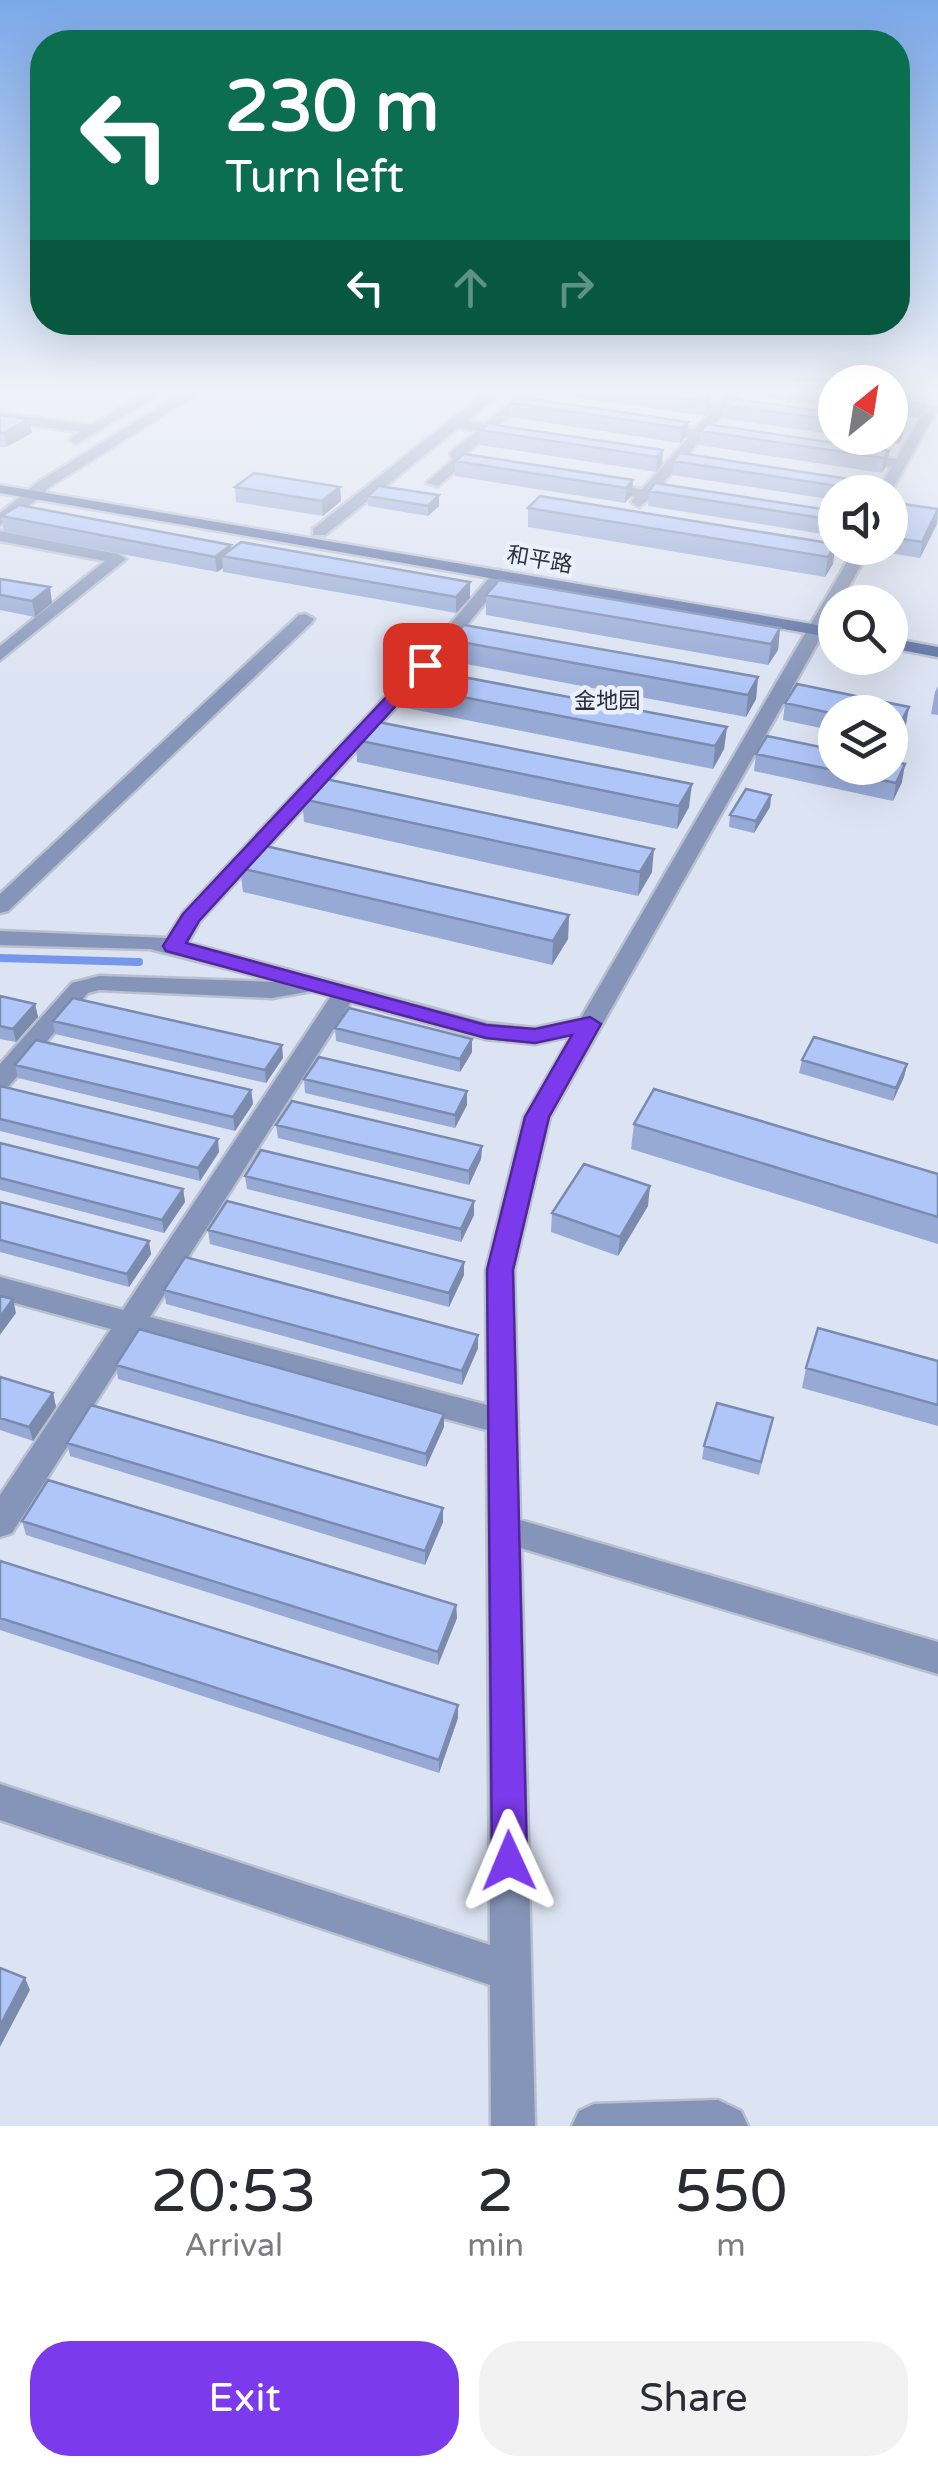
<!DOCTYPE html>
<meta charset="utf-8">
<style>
body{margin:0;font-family:"Varela Round","Noto Sans SC",sans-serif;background:#f2f2f3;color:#2b2b33;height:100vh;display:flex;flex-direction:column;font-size:38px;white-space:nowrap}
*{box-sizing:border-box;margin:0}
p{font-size:32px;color:#7c7c81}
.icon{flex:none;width:55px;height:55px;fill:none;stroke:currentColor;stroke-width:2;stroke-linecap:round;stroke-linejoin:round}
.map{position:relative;height:2126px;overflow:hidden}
.panel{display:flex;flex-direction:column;background:#fff;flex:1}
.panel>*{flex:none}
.top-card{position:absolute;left:30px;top:30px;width:880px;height:305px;border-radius:40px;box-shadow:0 10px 40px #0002;background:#0b6e4f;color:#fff;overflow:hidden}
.needle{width:65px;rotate:30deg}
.tools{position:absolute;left:818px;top:365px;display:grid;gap:20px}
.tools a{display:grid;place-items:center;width:90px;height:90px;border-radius:50%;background:#fff;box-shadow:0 10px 40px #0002;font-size:50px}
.pin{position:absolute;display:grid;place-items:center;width:85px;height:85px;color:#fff;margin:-42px;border-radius:20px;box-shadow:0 5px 15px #0006}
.me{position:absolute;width:110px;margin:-55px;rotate:359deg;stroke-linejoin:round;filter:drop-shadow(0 0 8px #0008)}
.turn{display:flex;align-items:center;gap:35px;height:210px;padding:0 30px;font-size:45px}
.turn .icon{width:130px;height:130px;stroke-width:2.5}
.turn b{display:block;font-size:70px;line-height:85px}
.lanes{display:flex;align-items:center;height:95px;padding:0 30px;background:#0003;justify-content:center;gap:50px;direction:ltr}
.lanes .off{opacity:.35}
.eta{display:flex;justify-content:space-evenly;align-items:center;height:170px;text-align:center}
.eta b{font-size:60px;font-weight:600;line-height:70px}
.button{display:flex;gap:20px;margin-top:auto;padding:20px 30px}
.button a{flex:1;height:115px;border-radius:40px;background:#7c3aed;color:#fff;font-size:40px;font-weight:600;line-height:115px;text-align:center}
.button a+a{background:#f2f2f3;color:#2b2b33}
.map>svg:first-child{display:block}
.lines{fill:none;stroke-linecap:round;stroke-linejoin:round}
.stream{stroke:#7797ea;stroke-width:8}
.street-casing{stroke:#b9bfcd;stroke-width:5}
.secondary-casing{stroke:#b9bfcd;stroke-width:5}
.street{fill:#8595b9;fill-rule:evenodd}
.secondary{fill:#596ea3;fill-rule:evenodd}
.wall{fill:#97aad6}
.shaded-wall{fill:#7b8bae}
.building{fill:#b0c6f9;stroke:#7b8bae;stroke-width:2.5}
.route{fill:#7c3aed;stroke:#51269a;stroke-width:2.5}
.labels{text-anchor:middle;stroke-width:9;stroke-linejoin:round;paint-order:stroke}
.far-street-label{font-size:22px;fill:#2e3137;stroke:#ebf0fd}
.far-neighbourhood-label{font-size:22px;fill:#272c37;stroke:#ebf0fd}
</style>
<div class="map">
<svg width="938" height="2126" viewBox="0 0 938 2126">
<rect width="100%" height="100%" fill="#dce3f2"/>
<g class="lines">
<path class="stream" d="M 0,958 L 139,962"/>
<g class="street-casing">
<path id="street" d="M 152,389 L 168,389 L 76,444 L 69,440 L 80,432 L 0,421 L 0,413 L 92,425 Z
M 189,389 L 205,389 L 48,488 L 40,498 L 0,525 L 0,513 L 38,482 Z
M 490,389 L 505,389 L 467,421 L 485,424 L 527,389 L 542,389 L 466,454 L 470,458 L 468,461 L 438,486 L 426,483 L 452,460 L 450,453 L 477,431 L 458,428 L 325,535 L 313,535 L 313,529 Z
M 731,389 L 745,389 L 730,406 L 764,414 L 757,418 L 724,413 L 709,431 L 737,436 L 737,442 L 702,439 L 656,491 L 688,497 L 688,503 L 649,499 L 639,507 L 631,502 L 635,497 L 594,490 L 594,484 L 599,483 L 642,489 L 689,437 L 648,430 L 648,424 L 695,429 L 711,411 L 673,405 L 673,399 L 718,404 Z
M 890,401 L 938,407 L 890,494 L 876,492 L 892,467 L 848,458 L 855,454 L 896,459 L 924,413 L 890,409 Z
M 0,531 L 118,554 L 126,559 L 0,660 L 0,646 L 105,561 L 0,541 Z
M 855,548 L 871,548 L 840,602 L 835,602 L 835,612 L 550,1117 L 514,1270 L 520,1520 L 938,1642 L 938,1674 L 521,1548 L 535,2126 L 491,2126 L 490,1985 L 0,1820 L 0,1784 L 490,1945 L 487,1430 L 138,1336 L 12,1533 L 0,1537 L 0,1495 L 111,1329 L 0,1299 L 0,1277 L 123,1310 L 331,996 L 312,991 L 272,998 L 99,990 L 88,993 L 9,1086 L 0,1088 L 0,1064 L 72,983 L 99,976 L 280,982 L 150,949 L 0,945 L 0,931 L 167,938 L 183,913 L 419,661 L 494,572 L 500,570 L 508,575 L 431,669 L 200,921 L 188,943 L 487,1023 L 535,1028 L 581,1018 ZM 351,1002 L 486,1039 L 535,1044 L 571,1036 L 524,1117 L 486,1270 L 487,1405 L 150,1317 Z
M 305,614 L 314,619 L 311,623 L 8,911 L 0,913 L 0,894 L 299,615 Z
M 718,2100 L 741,2111 L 748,2126 L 572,2126 L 579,2111 L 594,2104 Z"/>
</g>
<g class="secondary-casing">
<path id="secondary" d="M 0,485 L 835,628 L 835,638 L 0,493 Z
M 890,638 L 938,647 L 938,657 L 890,648 Z"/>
</g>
<use href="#street" class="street"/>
<use href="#secondary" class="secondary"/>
</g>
<path class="wall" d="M 539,389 L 661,389 L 711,396 L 710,410 L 705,416 L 539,392 Z
M 698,389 L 731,389 L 728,393 Z
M 746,389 L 835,389 L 835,407 L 746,394 Z
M 890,393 L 925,398 L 923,412 L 918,418 L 890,414 Z
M 511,403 L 688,422 L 687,436 L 680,443 L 510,417 Z
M 723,405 L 835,413 L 835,435 L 721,418 Z
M 0,415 L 32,433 L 6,447 L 0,447 Z
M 890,421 L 905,423 L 903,437 L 899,444 L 854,438 L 890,438 Z
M 480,430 L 663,450 L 662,465 L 656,472 L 480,445 Z
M 701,431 L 889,451 L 887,465 L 882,473 L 699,445 Z
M 455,461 L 633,480 L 632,495 L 625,503 L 455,476 Z
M 673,461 L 868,482 L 867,492 L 835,492 L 835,500 L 672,475 Z
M 235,487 L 340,487 L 341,501 L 323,516 L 236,502 Z
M 649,491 L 835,511 L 835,536 L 648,506 Z
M 439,495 L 439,506 L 428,516 L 368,506 L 368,496 Z
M 528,508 L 835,544 L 833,564 L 825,577 L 528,527 Z
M 1,516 L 231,545 L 231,549 L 470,598 L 456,613 L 223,572 L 223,568 L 217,572 L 4,532 Z
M 937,524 L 920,558 L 883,552 L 883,548 L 890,548 L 890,527 Z
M 0,579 L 52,603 L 35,617 L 0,610 Z
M 486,595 L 780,628 L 778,650 L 768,665 L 486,615 Z
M 450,640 L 758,677 L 756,699 L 746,717 L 450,661 Z
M 406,686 L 727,727 L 724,749 L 713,769 L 406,708 Z
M 938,686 L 938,715 L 931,714 L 935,692 Z
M 785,703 L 909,707 L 906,724 L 895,744 L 890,743 L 890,712 L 835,712 L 835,731 L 783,720 Z
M 356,740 L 689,807 L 677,829 L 357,762 Z
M 756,754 L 902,782 L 893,801 L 754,771 Z
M 771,795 L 770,807 L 754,833 L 729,827 L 730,815 Z
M 302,799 L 652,872 L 638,896 L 304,822 Z
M 240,868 L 569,915 L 568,939 L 552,965 L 243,892 Z
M 0,996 L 35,1004 L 38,1017 L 16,1042 L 0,1039 Z
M 53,1021 L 283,1058 L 266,1083 L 55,1034 Z
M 335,1028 L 472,1039 L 472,1052 L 460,1072 L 336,1041 Z
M 802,1060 L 907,1064 L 904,1077 L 893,1101 L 799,1073 Z
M 15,1065 L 251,1090 L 253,1104 L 235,1131 L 18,1078 Z
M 304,1079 L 467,1105 L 455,1128 L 305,1093 Z
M 0,1086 L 219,1152 L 200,1181 L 0,1131 Z
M 634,1124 L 938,1174 L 938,1244 L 631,1149 Z
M 276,1125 L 482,1146 L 481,1159 L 469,1185 L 278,1138 Z
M 0,1143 L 183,1189 L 185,1202 L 164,1233 L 0,1190 Z
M 245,1176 L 474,1215 L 461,1242 L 247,1189 Z
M 0,1202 L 151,1254 L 129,1287 L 0,1252 Z
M 648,1206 L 618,1256 L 551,1232 L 552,1213 Z
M 208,1230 L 464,1262 L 464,1275 L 449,1307 L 210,1244 Z
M 164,1290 L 478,1335 L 478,1348 L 462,1385 L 166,1304 Z
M 938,1361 L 938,1426 L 802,1388 L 806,1368 Z
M 116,1365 L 444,1414 L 444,1427 L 426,1467 L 118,1379 Z
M 0,1377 L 53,1393 L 56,1407 L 33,1441 L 0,1430 Z
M 773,1418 L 759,1475 L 702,1459 L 704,1446 Z
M 67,1443 L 443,1522 L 425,1565 L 70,1456 Z
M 22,1521 L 456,1605 L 457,1618 L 438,1665 L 26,1535 Z
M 0,1561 L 458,1705 L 458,1718 L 439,1773 L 0,1630 Z"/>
<path class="shaded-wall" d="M 711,396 L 710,410 L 705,416 L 706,402 Z
M 925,398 L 923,412 L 918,418 L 921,404 Z
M 29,419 L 32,433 L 6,447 L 4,433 Z
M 688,422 L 687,436 L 680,443 L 682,428 Z
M 905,423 L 903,437 L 899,444 L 901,430 Z
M 663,450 L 662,465 L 656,472 L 657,457 Z
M 889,451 L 887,465 L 882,473 L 884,458 Z
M 633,480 L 632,495 L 625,503 L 626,488 Z
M 340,487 L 341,501 L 323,516 L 322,501 Z
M 439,495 L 439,506 L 428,516 L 428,506 Z
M 938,512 L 937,524 L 920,558 L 922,542 Z
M 231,545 L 232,558 L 222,556 L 223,568 L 217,572 L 215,557 Z
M 835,545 L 833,564 L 825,577 L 828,557 Z
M 470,582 L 470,598 L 456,613 L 456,597 Z
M 50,587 L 52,603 L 35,617 L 32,601 Z
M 780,628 L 778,650 L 768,665 L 771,644 Z
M 758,677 L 756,699 L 746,717 L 748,695 Z
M 909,707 L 906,724 L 895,744 L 898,727 Z
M 727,727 L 724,749 L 713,769 L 715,746 Z
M 905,764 L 902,782 L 893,801 L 896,783 Z
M 692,784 L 689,807 L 677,829 L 679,806 Z
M 771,795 L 770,807 L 754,833 L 756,821 Z
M 654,849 L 652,872 L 638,896 L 640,872 Z
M 569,915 L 568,939 L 552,965 L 553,941 Z
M 35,1004 L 38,1017 L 16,1042 L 13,1029 Z
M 472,1039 L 472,1052 L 460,1072 L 460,1059 Z
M 282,1045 L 283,1058 L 266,1083 L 265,1070 Z
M 907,1064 L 904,1077 L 893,1101 L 896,1088 Z
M 251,1090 L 253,1104 L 235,1131 L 233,1117 Z
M 467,1091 L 467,1105 L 455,1128 L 455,1115 Z
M 218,1139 L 219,1152 L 200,1181 L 198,1168 Z
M 482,1146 L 481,1159 L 469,1185 L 469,1171 Z
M 650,1186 L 648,1206 L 618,1256 L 620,1237 Z
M 183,1189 L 185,1202 L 164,1233 L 162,1220 Z
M 474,1201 L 474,1215 L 461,1242 L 461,1229 Z
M 149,1241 L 151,1254 L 129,1287 L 127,1274 Z
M 464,1262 L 464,1275 L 449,1307 L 449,1293 Z
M 13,1299 L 16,1313 L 0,1335 L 0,1317 Z
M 478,1335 L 478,1348 L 462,1385 L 462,1371 Z
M 53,1393 L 56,1407 L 33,1441 L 29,1427 Z
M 444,1414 L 444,1427 L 426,1467 L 426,1454 Z
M 443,1508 L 443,1522 L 425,1565 L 425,1551 Z
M 456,1605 L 457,1618 L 438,1665 L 438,1652 Z
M 458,1705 L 458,1718 L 439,1773 L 439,1760 Z
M 25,1978 L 30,1990 L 0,2047 L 0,2026 Z"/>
<path class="building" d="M 611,389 L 661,389 L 711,396 L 706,402 Z
M 808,389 L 835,389 L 835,393 Z
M 890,393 L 925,398 L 921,404 L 890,400 Z
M 518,397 L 688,422 L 682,428 L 511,403 Z
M 728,398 L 835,413 L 835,420 L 723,405 Z
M 0,415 L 29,419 L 4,433 L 0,433 Z
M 890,421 L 905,423 L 901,430 L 890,428 Z
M 488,424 L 663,450 L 657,457 L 480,430 Z
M 707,424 L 889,451 L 884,458 L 701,431 Z
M 680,453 L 868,482 L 864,490 L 673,461 Z
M 464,454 L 633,480 L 626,488 L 455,461 Z
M 254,473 L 340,487 L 322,501 L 235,487 Z
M 655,483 L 835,511 L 835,520 L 649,491 Z
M 379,486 L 439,495 L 428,506 L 368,496 Z
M 540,496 L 835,544 L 835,545 L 828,557 L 528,508 Z
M 903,504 L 938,509 L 922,542 L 890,537 L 890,527 Z
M 19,505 L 231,545 L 215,557 L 1,516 Z
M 241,542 L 470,582 L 456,597 L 222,556 Z
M 0,579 L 50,587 L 32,601 L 0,595 Z
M 499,580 L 780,628 L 771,644 L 486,595 Z
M 464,625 L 758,677 L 748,695 L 450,640 Z
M 421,669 L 727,727 L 715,746 L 406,686 Z
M 797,684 L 909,707 L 898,727 L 890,725 L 890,712 L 835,714 L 785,703 Z
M 373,721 L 692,784 L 679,806 L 356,740 Z
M 767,736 L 835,750 L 835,768 L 890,768 L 890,761 L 905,764 L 896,783 L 756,754 Z
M 321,778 L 654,849 L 640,872 L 302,799 Z
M 746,789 L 771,795 L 756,821 L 730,815 Z
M 261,845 L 569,915 L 553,941 L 240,868 Z
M 0,996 L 35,1004 L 13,1029 L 0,1026 Z
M 73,998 L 282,1045 L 265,1070 L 53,1021 Z
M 349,1008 L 472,1039 L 460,1059 L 335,1028 Z
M 814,1037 L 907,1064 L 896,1088 L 802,1060 Z
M 36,1040 L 251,1090 L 233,1117 L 15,1065 Z
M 319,1057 L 467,1091 L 455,1115 L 304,1079 Z
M 0,1086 L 218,1139 L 198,1168 L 0,1119 Z
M 654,1089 L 938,1174 L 938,1217 L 634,1124 Z
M 292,1101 L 482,1146 L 469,1171 L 276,1125 Z
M 0,1143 L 183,1189 L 162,1220 L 0,1178 Z
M 261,1150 L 474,1201 L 461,1229 L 245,1176 Z
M 584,1164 L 650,1186 L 620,1237 L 552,1213 Z
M 227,1201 L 464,1262 L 449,1293 L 208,1230 Z
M 0,1202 L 149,1241 L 127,1274 L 0,1240 Z
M 185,1257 L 478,1335 L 462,1371 L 164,1290 Z
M 0,1296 L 13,1299 L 0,1317 Z
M 818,1328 L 938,1361 L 938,1405 L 806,1368 Z
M 139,1329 L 444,1414 L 426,1454 L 116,1365 Z
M 0,1377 L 53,1393 L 29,1427 L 0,1418 Z
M 717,1403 L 773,1418 L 761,1462 L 704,1446 Z
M 91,1405 L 443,1508 L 425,1551 L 67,1443 Z
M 48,1480 L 456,1605 L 438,1652 L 22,1521 Z
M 0,1561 L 458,1705 L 439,1760 L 0,1618 Z
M 0,1968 L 25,1978 L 0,2026 Z"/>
<linearGradient id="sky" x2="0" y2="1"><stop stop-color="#7ba8e9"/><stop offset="0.57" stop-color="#eff2f9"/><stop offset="1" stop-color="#eff2f9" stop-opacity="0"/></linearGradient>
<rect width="938" height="687" fill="url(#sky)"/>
<path class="route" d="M 419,662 L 433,665 L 199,921 L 186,943 L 486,1025 L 535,1029 L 590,1017 L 601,1024 L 549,1117 L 513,1270 L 527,1861 L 522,1874 L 509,1879 L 497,1874 L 492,1861 L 487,1270 L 525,1117 L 572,1035 L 535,1043 L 486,1038 L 166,951 L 163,946 L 183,914 Z"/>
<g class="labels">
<g class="far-street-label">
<text transform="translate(540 559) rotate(10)" y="8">和平路</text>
</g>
<g class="far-neighbourhood-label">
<text x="607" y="708">金地园</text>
</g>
</g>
</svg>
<div class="tools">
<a><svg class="needle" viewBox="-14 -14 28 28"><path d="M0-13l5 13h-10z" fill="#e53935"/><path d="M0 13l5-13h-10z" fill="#7c7c81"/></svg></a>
<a><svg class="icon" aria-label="sound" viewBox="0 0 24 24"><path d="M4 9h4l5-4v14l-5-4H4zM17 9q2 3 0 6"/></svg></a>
<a><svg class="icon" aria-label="search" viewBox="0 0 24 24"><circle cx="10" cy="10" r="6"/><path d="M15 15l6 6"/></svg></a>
<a><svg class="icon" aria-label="layers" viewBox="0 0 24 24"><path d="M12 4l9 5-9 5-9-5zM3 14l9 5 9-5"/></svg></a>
</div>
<div class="pin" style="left:425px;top:665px;background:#d93025"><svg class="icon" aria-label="arrive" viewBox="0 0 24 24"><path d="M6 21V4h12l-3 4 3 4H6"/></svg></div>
<svg class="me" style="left:509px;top:1861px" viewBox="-20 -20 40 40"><path d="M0-17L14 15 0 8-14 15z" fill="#7c3aed" stroke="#fff" stroke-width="4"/></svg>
<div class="top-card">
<div class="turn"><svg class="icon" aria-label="left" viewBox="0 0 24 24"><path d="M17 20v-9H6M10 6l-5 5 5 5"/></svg><div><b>230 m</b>Turn left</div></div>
<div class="lanes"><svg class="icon" aria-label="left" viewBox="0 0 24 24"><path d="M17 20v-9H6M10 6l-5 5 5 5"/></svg><svg class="icon off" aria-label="ahead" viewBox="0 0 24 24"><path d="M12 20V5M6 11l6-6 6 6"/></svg><svg class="icon off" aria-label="right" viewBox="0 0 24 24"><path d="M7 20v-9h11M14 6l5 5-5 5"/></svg></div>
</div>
</div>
<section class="panel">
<div class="eta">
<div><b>20:53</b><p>Arrival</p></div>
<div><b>2</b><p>min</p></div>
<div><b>550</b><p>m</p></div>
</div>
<div class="button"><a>Exit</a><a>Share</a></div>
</section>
